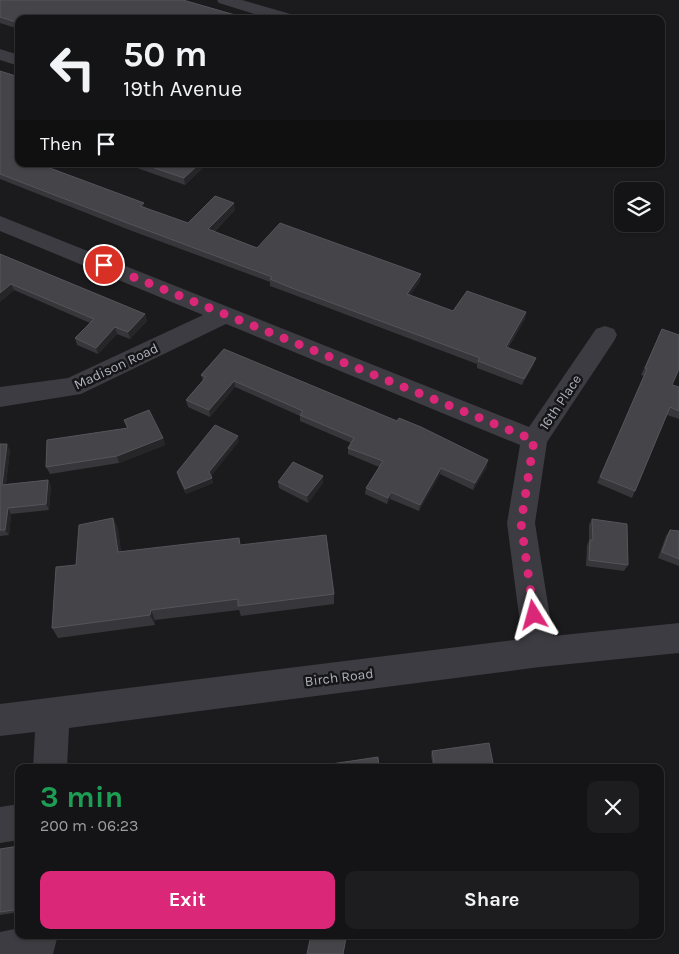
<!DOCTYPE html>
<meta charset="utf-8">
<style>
body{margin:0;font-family:Karla,sans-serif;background:#1d1d1f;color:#f1f3f6;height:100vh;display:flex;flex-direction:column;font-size:19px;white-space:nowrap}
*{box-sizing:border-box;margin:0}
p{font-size:16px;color:#9d9ea1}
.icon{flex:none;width:28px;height:28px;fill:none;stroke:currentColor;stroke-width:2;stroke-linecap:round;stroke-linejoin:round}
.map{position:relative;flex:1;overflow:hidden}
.panel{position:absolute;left:15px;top:764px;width:649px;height:175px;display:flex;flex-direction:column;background:#141416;border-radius:10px;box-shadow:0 1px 4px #0004,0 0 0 1px #333335}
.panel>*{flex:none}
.hud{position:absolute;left:15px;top:15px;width:650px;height:152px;border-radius:10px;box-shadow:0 1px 4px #0004,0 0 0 1px #333335;background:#141416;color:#f1f3f6;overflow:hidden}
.controls{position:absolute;left:614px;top:182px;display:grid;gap:10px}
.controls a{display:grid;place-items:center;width:50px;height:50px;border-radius:10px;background:#141416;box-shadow:0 1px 4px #0004,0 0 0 1px #333335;font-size:25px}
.pin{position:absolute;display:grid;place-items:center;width:42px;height:42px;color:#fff;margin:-21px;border:2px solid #fff;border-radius:50%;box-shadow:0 1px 5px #0007}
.me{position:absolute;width:55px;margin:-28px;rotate:352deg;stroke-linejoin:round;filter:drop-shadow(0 0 4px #0008)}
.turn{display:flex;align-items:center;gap:18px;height:105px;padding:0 25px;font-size:22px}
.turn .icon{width:65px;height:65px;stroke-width:2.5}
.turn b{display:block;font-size:35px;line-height:42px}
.then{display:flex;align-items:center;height:48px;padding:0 25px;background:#0003;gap:10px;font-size:19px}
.round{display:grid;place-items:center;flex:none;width:52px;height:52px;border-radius:10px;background:#1d1d1f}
.overview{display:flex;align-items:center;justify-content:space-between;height:85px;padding:0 25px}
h1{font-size:30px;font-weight:700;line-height:38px;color:#1e9e55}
.primary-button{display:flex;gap:10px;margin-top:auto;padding:10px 25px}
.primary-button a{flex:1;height:58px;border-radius:10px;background:#db2777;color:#fff;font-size:20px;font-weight:700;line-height:58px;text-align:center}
.primary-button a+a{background:#1d1d1f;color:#f1f3f6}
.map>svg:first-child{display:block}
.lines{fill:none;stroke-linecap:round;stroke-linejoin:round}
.minor{fill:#3c3c42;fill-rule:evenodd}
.wall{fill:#37373b}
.shaded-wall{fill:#262629}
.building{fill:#444449;stroke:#54555b}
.route{stroke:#db2777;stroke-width:9;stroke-dasharray:0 16.2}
.labels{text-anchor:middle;stroke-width:5;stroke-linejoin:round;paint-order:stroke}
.street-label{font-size:14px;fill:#aeb0bc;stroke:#161618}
</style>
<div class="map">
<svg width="679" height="954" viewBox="0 0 679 954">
<rect width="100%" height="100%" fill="#1b1b1d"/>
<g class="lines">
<path class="minor" d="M 217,0 L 242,0 L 294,15 L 296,19 L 270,19 L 219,3 Z
M 0,49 L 19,55 L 19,66 L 0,60 Z
M 0,216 L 529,427 L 596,329 L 605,326 L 614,329 L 617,335 L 614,341 L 547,442 L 535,523 L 553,636 L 679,623 L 679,653 L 540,667 L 69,728 L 67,768 L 33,768 L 35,732 L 0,736 L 0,704 L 522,639 L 507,523 L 520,445 L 226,324 L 81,394 L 0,407 L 0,387 L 68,378 L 203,315 L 0,231 Z
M 19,804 L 19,840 L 0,843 L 0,807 Z
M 19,928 L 19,935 L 58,935 L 53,954 L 0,954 L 0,932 Z"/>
</g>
<path class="wall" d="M 0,0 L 19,19 L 19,29 L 0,23 Z
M 0,71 L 19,164 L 43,164 L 42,165 L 145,208 L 188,223 L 235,210 L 214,232 L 257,248 L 420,281 L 410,295 L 453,311 L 526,312 L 525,319 L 508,348 L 534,364 L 522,385 L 477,368 L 477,364 L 289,293 L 270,286 L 270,282 L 132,231 L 0,179 Z
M 126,164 L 207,164 L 185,185 Z
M 0,254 L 145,314 L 147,321 L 130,339 L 117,334 L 98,354 L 77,345 L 75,338 L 90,323 L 14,290 L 0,302 Z
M 662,329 L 672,385 L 679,387 L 679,419 L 667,415 L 635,491 L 632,498 L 597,483 L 644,376 L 641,375 Z
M 224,349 L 487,467 L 473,490 L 440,474 L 419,511 L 390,499 L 387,504 L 365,494 L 366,488 L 379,467 L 348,454 L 348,448 L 351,443 L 300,421 L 300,416 L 235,387 L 210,417 L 188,407 L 186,400 L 203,381 L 201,375 Z
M 124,420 L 163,438 L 165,445 L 119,463 L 50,474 L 46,467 L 127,428 Z
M 239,441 L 211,476 L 213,483 L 186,494 L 178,477 L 177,472 Z
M 0,444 L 10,450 L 6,484 L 48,480 L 51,486 L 49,510 L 11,514 L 9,535 L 0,536 Z
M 278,482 L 323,483 L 308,503 L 279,488 Z
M 113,518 L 118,529 L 121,552 L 239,538 L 240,545 L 334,594 L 334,604 L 241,616 L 239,610 L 155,620 L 155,625 L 58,638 L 52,628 L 76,565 Z
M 592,519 L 628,565 L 624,571 L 586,566 L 587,546 L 589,540 L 589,525 Z
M 670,530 L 679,531 L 679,566 L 658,558 L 666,536 Z
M 432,751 L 494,768 L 433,768 L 431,755 Z
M 19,846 L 19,912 L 0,915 L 0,849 Z"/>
<path class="shaded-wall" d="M 199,164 L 207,164 L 185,185 L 184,178 Z
M 144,203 L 145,209 L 140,206 Z
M 234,203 L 235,210 L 209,236 L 208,229 Z
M 421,274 L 420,281 L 407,300 L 407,294 Z
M 11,284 L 14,290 L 0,302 L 0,293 Z
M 526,312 L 525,319 L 504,353 L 506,347 Z
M 145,314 L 147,321 L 130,339 L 128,332 Z
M 115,327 L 117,334 L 98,354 L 96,348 Z
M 536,358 L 534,364 L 522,385 L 524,379 Z
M 234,381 L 235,387 L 210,417 L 209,410 Z
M 238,436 L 239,441 L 210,478 L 209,472 Z
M 163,438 L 165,445 L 119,463 L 117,456 Z
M 7,444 L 10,450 L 5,491 L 2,485 Z
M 488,460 L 487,467 L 473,490 L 475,483 Z
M 441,468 L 440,474 L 419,511 L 420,505 Z
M 323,476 L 323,483 L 308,503 L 307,496 Z
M 212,478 L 213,483 L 186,494 L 185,489 Z
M 48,480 L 51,486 L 49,510 L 46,504 Z
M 391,492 L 390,499 L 387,504 L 388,498 Z
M 8,508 L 11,514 L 9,535 L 5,530 Z
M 113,518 L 118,529 L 122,563 L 118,552 Z
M 151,610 L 155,620 L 155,625 L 150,615 Z"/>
<path class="building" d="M 0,0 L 183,0 L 249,19 L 19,19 L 19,23 L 0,17 Z
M 0,71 L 19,77 L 19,164 L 39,164 L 144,203 L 140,206 L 188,223 L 215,196 L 234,203 L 208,229 L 257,248 L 280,223 L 421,274 L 407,294 L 453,311 L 467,291 L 526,312 L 506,347 L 536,358 L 524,379 L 478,361 L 480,358 L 289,287 L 270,279 L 272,277 L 130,224 L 0,174 Z
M 143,164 L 199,164 L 184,178 Z
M 0,254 L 145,314 L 128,332 L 115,327 L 96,348 L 75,338 L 94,319 L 11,284 L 0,293 Z
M 662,329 L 679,335 L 679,369 L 672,385 L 679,387 L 679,411 L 670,407 L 635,491 L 600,477 L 647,369 L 645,368 Z
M 224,349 L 397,421 L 399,418 L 421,427 L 488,460 L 475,483 L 441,468 L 420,505 L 391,492 L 388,498 L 366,488 L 383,461 L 348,448 L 354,438 L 300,415 L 303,411 L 234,381 L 209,410 L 186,400 L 206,377 L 201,375 Z
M 149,410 L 163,438 L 117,456 L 46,467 L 47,440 L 128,428 L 124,420 Z
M 215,425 L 238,436 L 209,472 L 212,478 L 185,489 L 177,472 Z
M 0,444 L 7,444 L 2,485 L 48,480 L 46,504 L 8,508 L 5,530 L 0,530 Z
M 293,462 L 323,476 L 307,496 L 278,482 Z
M 113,518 L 118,552 L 239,538 L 240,545 L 326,535 L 334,594 L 238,606 L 238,599 L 151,610 L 150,615 L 52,628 L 56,567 L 76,565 L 79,525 Z
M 592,519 L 627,524 L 628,565 L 589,560 L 590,540 L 593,540 Z
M 670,530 L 679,531 L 679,559 L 662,552 Z
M 489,743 L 494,768 L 435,768 L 432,751 Z
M 378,757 L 379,768 L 318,768 L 318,766 Z
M 19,846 L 19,909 L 0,912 L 0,849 Z
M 311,935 L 337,935 L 346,938 L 343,954 L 307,954 Z"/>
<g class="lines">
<path class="route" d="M 104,265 L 534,440 L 521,523 L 534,615"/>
</g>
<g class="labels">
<g class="street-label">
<text transform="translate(116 366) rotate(-25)" y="5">Madison Road</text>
<text transform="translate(560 402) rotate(-56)" y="5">16th Place</text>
<text transform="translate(339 677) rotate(-7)" y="5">Birch Road</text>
</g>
</g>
</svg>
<div class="controls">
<a><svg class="icon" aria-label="layers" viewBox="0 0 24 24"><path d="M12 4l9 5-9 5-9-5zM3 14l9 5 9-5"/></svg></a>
</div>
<div class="pin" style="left:104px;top:265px;background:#d93025"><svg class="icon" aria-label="arrive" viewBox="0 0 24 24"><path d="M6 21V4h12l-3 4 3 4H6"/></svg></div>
<svg class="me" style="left:534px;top:615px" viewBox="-20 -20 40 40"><path d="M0-17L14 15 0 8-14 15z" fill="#db2777" stroke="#fff" stroke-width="4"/></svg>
<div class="hud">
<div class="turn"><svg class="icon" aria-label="left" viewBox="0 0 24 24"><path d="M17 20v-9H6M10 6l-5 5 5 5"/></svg><div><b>50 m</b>19th Avenue</div></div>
<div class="then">Then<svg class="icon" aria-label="arrive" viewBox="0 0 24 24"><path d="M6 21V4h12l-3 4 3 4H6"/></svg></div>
</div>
<section class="panel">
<div class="overview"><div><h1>3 min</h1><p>200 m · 06:23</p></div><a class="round"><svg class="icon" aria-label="close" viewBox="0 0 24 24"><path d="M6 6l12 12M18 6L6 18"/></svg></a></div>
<div class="primary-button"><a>Exit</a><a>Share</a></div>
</section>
</div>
